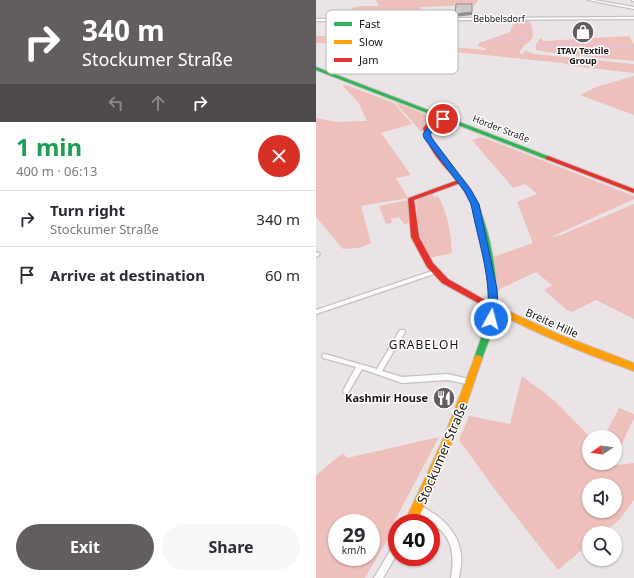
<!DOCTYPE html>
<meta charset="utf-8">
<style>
body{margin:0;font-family:"Noto Sans",sans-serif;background:#f7f7f7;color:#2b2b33;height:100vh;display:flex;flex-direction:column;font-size:15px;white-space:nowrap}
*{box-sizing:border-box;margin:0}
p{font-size:13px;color:#7c7c81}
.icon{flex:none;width:22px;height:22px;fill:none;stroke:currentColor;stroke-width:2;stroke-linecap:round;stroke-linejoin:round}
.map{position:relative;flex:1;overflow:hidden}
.details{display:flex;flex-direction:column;background:#fff;width:316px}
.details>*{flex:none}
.top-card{background:#625d5f;color:#fff;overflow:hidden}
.needle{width:26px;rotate:257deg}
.tools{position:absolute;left:266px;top:430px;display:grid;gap:8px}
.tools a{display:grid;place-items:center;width:40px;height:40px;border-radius:50%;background:#fff;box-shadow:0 1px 3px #0004;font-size:20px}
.speed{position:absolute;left:12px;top:514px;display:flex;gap:8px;font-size:20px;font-weight:700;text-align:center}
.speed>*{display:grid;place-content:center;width:52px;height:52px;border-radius:50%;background:#fff;box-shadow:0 1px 3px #0004;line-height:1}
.speed small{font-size:10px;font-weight:400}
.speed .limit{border:6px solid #d22;background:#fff;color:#111}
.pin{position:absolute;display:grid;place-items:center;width:34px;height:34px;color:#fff;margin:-17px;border:2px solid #fff;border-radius:50%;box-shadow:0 1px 4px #0007}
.me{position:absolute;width:44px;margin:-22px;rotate:7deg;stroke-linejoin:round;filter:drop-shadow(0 0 3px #0008)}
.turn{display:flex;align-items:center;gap:14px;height:84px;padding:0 16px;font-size:18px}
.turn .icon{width:52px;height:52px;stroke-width:2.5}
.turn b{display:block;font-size:28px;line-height:34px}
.lanes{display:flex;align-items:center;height:38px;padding:0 16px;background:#0003;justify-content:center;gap:20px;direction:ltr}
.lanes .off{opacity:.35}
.round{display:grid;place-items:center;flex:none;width:42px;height:42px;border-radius:21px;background:#f7f7f7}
.summary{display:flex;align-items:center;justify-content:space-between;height:68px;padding:0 16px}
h1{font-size:24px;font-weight:700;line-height:30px;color:#1e9e55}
.button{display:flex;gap:8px;margin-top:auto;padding:8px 16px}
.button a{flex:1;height:46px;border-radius:24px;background:#625d5f;color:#fff;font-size:16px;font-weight:700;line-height:46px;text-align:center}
.button a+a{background:#f7f7f7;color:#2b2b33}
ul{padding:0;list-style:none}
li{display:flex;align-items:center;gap:12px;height:56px;padding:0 16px;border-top:1px solid #e1e1e2}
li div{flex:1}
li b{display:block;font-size:15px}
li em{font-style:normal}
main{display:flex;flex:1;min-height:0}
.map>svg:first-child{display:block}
.green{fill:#edc0bb;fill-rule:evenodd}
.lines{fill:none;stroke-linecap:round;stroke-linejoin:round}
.stream{stroke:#e6c2f1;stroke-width:1}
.street-casing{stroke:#c5c0c2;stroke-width:2.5}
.fast-casing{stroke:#c5c0c2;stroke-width:2}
.slow-casing{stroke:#c5c0c2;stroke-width:2}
.jam-casing{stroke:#c5c0c2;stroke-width:2}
.street{fill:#fcfbfb;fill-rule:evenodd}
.fast{fill:#30b455;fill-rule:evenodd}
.slow{fill:#ff9f0a;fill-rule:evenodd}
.jam{fill:#e5322d;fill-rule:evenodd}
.shaded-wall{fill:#908d8e}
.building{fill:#cdc9cb;stroke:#908d8e}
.route{fill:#1a73e8;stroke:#114b97}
.labels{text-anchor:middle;stroke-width:3;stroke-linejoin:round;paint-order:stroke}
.far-street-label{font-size:9px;fill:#191516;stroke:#fff}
.far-poi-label{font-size:9px;font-weight:bold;fill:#191516;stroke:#fff}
.street-label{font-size:11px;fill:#191516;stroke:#fff}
.poi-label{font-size:11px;font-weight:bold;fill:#191516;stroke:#fff;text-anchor:end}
.neighbourhood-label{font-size:12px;letter-spacing:1px;fill:#191516;stroke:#fff}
.near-street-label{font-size:13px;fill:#191516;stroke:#fff}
.key{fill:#fff;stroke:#bab9b9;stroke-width:1}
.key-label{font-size:11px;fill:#191516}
</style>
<main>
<section class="details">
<div class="top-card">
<div class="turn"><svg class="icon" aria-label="right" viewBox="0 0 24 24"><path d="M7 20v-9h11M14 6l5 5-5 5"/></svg><div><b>340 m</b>Stockumer Straße</div></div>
<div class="lanes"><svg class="icon off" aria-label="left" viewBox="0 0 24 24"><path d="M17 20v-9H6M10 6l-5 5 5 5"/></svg><svg class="icon off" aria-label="ahead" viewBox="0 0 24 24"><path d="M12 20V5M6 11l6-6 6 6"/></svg><svg class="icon" aria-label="right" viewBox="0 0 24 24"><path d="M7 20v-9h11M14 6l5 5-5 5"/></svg></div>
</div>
<div class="summary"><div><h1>1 min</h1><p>400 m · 06:13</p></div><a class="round" style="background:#d93025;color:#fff"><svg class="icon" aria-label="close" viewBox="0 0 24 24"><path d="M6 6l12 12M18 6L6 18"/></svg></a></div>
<ul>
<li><svg class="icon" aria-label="right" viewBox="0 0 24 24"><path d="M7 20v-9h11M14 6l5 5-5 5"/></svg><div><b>Turn right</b><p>Stockumer Straße</p></div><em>340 m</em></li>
<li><svg class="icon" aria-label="arrive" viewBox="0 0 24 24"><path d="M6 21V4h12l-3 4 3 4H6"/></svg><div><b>Arrive at destination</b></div><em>60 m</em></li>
</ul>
<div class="button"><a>Exit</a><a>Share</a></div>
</section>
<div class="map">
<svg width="318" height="578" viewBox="0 0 318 578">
<rect width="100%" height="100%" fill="#eae4e6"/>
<path class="green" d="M 60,0 L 162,0 L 159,5 L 104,7 L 104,18 L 18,18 L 40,17 L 36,8 L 44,6 L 63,6 Z
M 201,19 L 214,21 C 222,46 212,36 203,53 L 207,54 L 209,50 L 218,54 L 318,64 L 318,73 L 256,66 L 247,63 L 109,49 L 101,50 L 110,59 L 112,66 L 93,50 L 33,43 L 0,43 L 0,36 L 12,36 L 169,50 L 171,49 L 162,46 L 163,43 L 194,32 L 198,22 Z
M 313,36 L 318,44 L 318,61 L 243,54 L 220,50 L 220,44 L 225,38 L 227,41 Z
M 318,76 L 318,115 L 264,95 L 280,87 Z
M 30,85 L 78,103 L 96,124 L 65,133 L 95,175 L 80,178 L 92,198 L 45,206 L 55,243 L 43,248 L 27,249 L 0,217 L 0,118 L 20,122 L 51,121 L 42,102 L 27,86 Z
M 79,102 L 113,116 L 115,119 L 107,128 L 106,133 Z
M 166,137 L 318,196 L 318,199 L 233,238 L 245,235 L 318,204 L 318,319 L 280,300 L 256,312 L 251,310 L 228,290 L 236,285 L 220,272 L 182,290 L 177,257 L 217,243 L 201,202 L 221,194 L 209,184 L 197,188 L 156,140 Z
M 116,193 L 118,197 L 122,196 C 132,214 135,233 136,253 L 114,258 L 102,231 L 100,199 Z
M 92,200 L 93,223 L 88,224 L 83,217 L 75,219 L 76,223 L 70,224 L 63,206 Z
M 206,376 L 239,401 L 274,437 L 273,463 L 298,463 L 300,465 L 318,463 L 318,500 L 303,520 L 287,533 L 273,533 L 273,544 L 242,570 L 180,491 L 143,440 L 153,416 L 194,424 ZM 273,485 L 299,485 L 299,511 L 273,511 Z
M 303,408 L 318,414 L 318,418 L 299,459 L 299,437 L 288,437 Z
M 123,437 L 78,522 L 80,525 L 49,578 L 0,578 L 0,475 L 27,453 L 31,458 ZM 21,523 L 55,523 L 55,557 L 21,557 Z"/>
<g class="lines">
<path class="stream" d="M 204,29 L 211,39
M 176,40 L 194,38 L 212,40
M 221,47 L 264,43 L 318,48"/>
<g class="street-casing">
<path id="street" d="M 272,0 L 278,0 L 318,7 L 318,9 Z
M 316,0 L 318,0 L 318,1 L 316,1 Z
M 318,17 L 318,19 L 0,21 L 0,19 Z
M 128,117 L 131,118 L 117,128 L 112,135 L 110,135 L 109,134 L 115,126 Z
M 1,252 L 4,254 L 2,256 L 0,257 L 0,253 Z
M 119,270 L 122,272 L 121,273 L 0,314 L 0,310 Z
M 84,330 L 88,330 L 89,332 L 66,371 L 86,377 L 132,374 L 157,380 L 158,382 L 157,384 L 155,385 L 132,380 L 86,383 L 46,369 L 32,393 L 30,394 L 28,393 L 27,391 L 40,367 L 7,358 L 6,356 L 7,354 L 9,354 L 61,369 Z
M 102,505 C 123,514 144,532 145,556 C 146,564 144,571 143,578 L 135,578 C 141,541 130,530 99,512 L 98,509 L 99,506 Z
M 81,543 L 81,554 L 67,578 L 58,578 L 78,544 Z"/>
</g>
<g class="fast-casing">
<path id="fast" d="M 0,67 L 234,157 L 235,158 L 232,160 L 230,159 L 0,70 Z
M 138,172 L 140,173 C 146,178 152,185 156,192 C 173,222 184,281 180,315 C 178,330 171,344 166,359 L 165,362 L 162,363 L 159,362 L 158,359 C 162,345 169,330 171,315 C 176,282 166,219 148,191 C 145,184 139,180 135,174 Z"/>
</g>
<g class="slow-casing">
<path id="slow" d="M 166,299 L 244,335 L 318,363 L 318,371 C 265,353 213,330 163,304 L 162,302 L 163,300 Z
M 162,355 L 165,356 L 166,359 C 148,415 126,470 100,523 L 88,523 L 126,442 L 158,359 L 159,356 Z"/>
</g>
<g class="jam-casing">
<path id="jam" d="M 120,114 L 125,115 L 113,128 C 117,147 128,159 140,173 L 140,175 L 136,175 C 123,161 111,147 107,128 Z
M 232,156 L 318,189 L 318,193 L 230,159 L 229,158 Z
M 145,179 L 147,180 L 147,182 L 98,200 L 103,237 L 117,263 L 132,279 L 169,300 L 170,302 L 169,304 L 166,305 L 126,283 L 111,267 L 95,237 L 92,199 L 93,198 Z"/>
</g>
<use href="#street" class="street"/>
<use href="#fast" class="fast"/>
<use href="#slow" class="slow"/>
<use href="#jam" class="jam"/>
</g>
<path class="shaded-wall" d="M 156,12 L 156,15 L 139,17 L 139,14 Z"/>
<path class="building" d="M 140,4 L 156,4 L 156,12 L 139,14 Z"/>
<path class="route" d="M 125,118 L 131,119 L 114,134 L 115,137 L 155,190 L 163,204 L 181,289 L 182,306 L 180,319 L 175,323 L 171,319 C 177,282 162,241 155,204 L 149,192 L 108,138 L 107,134 L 112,127 Z"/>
<defs>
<g id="shop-disc" transform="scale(1.15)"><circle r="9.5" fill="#625d5f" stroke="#fff"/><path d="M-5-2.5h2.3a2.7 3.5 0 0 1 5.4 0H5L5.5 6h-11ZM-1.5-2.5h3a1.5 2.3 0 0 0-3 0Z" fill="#fff"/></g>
<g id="restaurant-disc" transform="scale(1.15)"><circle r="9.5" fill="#625d5f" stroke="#fff"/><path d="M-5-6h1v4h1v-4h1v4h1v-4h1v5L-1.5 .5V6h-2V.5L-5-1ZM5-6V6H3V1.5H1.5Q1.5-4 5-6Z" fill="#fff"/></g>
</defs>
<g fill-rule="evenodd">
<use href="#shop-disc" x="267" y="32"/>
<use href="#restaurant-disc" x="128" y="398"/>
</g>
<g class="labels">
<g class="far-street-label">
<text x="183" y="22">Bebbelsdorf</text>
<text transform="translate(185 129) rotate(21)" y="3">Hörder Straße</text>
</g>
<g class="far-poi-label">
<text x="267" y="54">ITAV Textile<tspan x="267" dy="10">Group</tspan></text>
</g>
<g class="street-label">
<text transform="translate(236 323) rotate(24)" y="4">Breite Hille</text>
</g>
<g class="poi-label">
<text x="112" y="402">Kashmir House</text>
</g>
<g class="neighbourhood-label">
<text x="108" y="349">GRABELOH</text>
</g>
<g class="near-street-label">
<text transform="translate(126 453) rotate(-67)" y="5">Stockumer Straße</text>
</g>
</g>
<rect x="10" y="10" width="132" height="64" rx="6" class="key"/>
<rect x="18" y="22" width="18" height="4" fill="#30b455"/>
<rect x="18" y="40" width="18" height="4" fill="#ff9f0a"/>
<rect x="18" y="58" width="18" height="4" fill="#e5322d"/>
<g class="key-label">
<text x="43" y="28">Fast</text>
<text x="43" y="46">Slow</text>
<text x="43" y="64">Jam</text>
</g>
</svg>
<div class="tools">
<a><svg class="needle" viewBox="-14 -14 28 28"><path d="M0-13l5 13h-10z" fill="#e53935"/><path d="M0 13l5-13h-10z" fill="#7c7c81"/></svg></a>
<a><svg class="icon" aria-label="sound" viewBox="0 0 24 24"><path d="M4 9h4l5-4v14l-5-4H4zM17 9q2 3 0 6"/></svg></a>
<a><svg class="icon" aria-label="search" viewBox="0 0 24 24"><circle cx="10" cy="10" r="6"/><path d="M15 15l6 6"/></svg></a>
</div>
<div class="speed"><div>29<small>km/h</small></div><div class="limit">40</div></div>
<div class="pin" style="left:127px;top:119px;background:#d93025"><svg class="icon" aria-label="arrive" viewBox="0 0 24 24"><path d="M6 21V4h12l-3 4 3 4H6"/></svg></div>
<svg class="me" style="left:175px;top:319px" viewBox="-20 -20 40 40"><circle r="17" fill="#1a73e8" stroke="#fff" stroke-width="3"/><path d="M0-11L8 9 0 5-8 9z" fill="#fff"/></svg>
</div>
</main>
